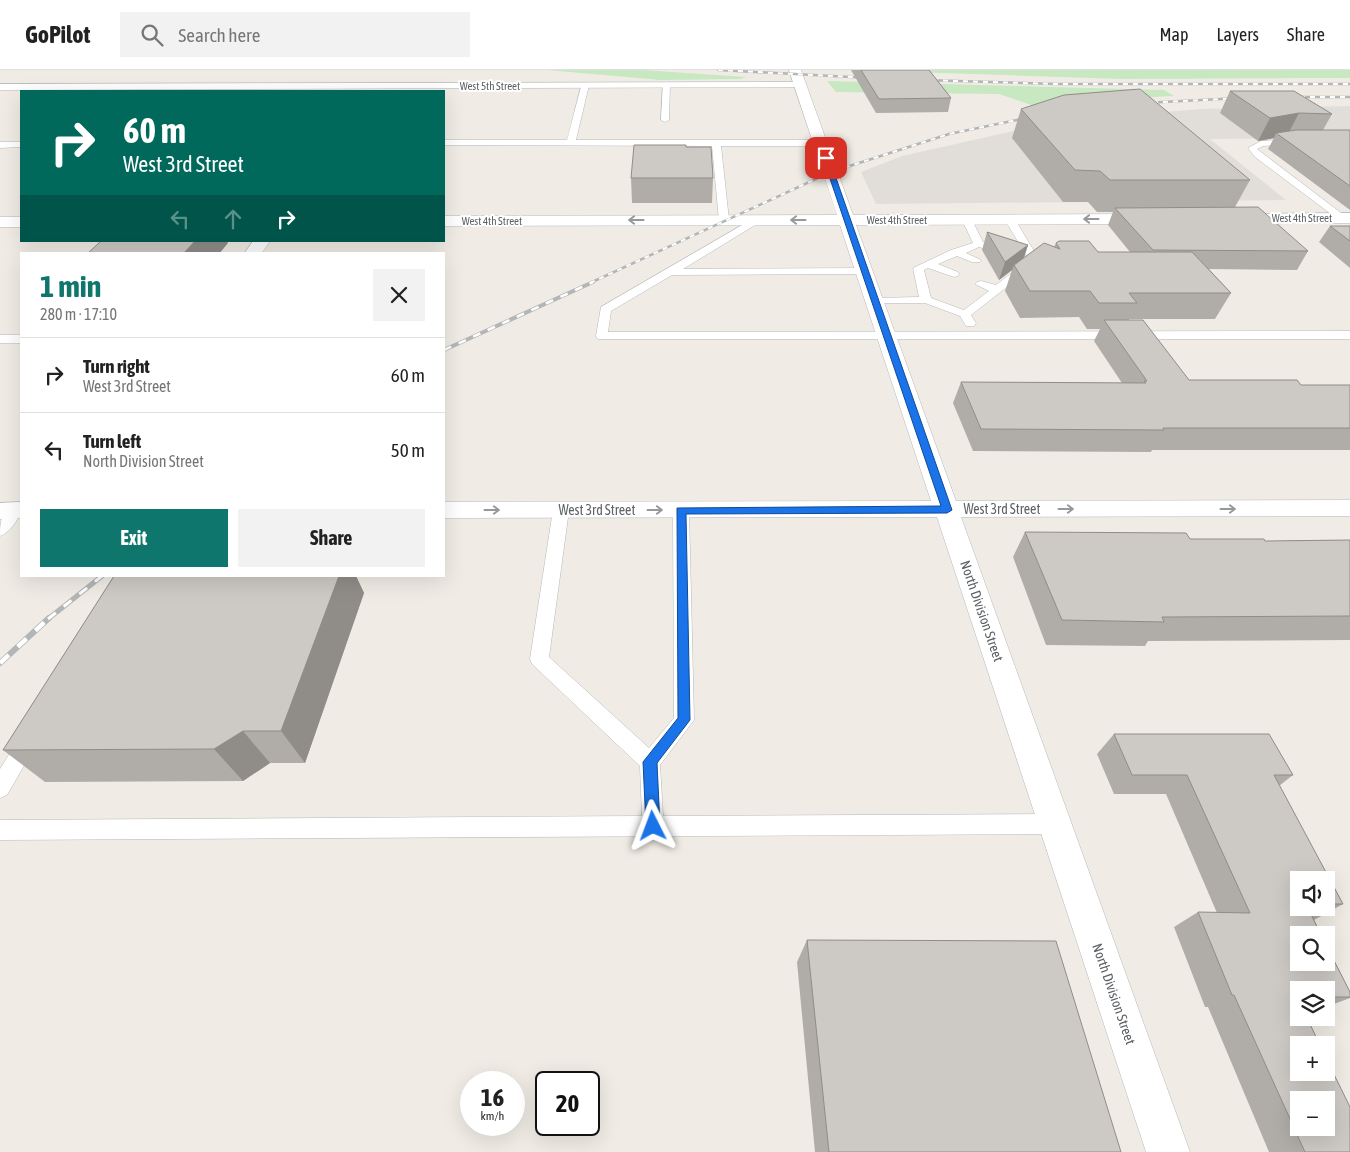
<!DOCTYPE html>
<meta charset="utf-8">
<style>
body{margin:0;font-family:"Asap Condensed",sans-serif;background:#f2f2f2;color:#222;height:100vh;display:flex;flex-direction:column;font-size:19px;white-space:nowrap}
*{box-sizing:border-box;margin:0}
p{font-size:16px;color:#767676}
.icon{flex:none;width:28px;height:28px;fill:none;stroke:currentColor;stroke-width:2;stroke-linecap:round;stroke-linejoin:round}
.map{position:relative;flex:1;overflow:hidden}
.details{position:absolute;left:20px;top:182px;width:425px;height:325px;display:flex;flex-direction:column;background:#fff;border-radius:0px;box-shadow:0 5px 20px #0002}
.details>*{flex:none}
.hud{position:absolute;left:20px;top:20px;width:425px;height:152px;border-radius:0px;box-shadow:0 5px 20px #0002;background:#00695c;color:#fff;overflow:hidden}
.fabs{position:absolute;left:1290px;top:801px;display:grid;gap:10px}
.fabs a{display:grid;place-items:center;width:45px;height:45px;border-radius:0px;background:#fff;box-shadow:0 5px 20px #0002;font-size:25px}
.speed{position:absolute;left:460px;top:1001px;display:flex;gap:10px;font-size:25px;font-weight:700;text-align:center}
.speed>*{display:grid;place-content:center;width:65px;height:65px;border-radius:50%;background:#fff;box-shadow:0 5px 20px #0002;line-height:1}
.speed small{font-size:12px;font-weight:400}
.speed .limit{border:2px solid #111;border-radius:8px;background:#fff;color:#111}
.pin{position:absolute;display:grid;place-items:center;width:42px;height:42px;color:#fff;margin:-21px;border-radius:10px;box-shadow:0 2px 8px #0006}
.me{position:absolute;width:55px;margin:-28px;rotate:357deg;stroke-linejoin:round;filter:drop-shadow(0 0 4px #0008)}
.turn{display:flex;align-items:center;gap:18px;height:105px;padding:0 20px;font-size:22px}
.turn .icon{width:65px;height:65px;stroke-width:2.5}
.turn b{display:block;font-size:35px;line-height:42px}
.lanes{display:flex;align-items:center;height:48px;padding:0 20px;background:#0003;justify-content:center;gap:25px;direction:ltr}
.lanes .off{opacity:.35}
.round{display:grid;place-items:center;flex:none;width:52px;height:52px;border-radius:0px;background:#f2f2f2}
.summary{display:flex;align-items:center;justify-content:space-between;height:85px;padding:0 20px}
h1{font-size:30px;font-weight:700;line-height:38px;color:#0f766e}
.action{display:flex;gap:10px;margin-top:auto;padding:10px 20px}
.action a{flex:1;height:58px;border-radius:0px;background:#0f766e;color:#fff;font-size:20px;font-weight:700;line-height:58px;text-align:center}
.action a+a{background:#f2f2f2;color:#222}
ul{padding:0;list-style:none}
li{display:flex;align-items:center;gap:15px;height:75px;padding:0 20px;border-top:1px solid #e0e0e0}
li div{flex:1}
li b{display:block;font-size:19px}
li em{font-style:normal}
header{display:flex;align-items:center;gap:30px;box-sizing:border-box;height:70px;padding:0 25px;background:#fff;border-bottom:1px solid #e0e0e0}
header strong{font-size:24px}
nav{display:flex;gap:28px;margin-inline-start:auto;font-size:18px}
.search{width:350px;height:45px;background:#f2f2f2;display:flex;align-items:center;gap:12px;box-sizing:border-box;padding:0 18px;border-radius:0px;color:#767676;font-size:19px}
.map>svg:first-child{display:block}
.industrial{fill:#e1deda}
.green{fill:#c7e8c1}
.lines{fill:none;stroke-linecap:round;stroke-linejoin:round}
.lane-casing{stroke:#b6b9bc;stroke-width:1}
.street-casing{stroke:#b6b9bc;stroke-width:1}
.secondary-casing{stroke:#b4b9bd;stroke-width:1}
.lane{fill:#fff;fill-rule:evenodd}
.street{fill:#fff;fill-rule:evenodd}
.secondary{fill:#fff;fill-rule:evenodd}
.rail-far3-casing{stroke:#b4b5b6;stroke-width:2.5}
.rail-far2-casing{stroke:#b4b5b6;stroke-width:4}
.rail-far1-casing{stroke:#b4b5b6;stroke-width:5}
.rail-casing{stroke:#b4b5b6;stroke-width:6}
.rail-far3{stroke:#fff;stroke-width:2;stroke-dasharray:5;stroke-linecap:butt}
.rail-far2{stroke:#fff;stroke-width:2.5;stroke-dasharray:8;stroke-linecap:butt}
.rail-far1{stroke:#fff;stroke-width:3;stroke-dasharray:10;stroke-linecap:butt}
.rail{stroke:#fff;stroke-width:4.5;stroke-dasharray:12;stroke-linecap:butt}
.wall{fill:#b0ada9;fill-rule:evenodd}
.shaded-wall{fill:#908d89}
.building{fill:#cdc9c4;stroke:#908d89;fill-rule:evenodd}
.oneway{stroke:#96999c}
.route{fill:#1a73e8;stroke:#114b97}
.labels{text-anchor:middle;stroke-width:4;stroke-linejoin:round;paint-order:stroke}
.far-street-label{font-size:11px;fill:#5d6266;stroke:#fff}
.street-label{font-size:14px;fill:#5d6266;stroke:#fff}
</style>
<header>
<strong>GoPilot</strong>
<div class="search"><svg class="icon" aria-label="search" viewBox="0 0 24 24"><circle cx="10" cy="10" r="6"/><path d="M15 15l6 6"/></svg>Search here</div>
<nav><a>Map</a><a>Layers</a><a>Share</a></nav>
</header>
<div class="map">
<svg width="1350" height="1082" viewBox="0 0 1350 1082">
<rect width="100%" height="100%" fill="#f0ece5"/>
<path class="industrial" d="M 1350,36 L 1350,68 L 1210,69 L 1286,130 L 876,134 L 861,102 L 902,86 L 1058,51 L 1201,39 Z"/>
<path class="green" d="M 547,0 L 643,0 L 746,7 L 741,9 L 660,10 Z
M 854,0 L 1350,0 L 1350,8 L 1122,9 Z
M 827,11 L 1164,20 L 1174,26 L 1083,30 L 1037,37 L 999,24 L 836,22 Z"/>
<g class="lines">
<g class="lane-casing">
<path id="lane" d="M 582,13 L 589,15 L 576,70 L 820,70 L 824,73 L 820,76 L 721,76 L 729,150 L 724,153 L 719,150 L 712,76 L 444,75 L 444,70 L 567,70 Z
M 663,13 L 670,15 L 669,50 L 665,52 L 661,50 Z
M 1295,69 L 1298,70 L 1298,74 L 1263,76 L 1257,79 L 1345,146 L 1345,150 L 1339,150 L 1255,87 L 1248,78 L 1261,71 Z
M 0,72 L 21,72 L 21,77 L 0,78 Z
M 756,147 L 760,148 L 760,152 L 683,199 L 865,198 L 870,201 L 865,204 L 672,205 L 611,241 L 608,262 L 1350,261 L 1350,269 L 598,269 L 596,266 L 601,237 Z
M 967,147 L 972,150 L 983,172 L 1009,180 L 1010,182 L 1005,185 L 979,177 L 966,183 L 981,190 L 980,192 L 972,192 L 957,186 L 938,194 L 958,202 L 959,204 L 958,206 L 954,207 L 928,198 L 924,200 L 931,228 L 964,240 L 989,221 L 975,214 L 977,212 L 981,211 L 996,215 L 1029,190 L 1005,150 L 1006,148 L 1014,148 L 1040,191 L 971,245 L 976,253 L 974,256 L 966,256 L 960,246 L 925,233 L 871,233 L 869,231 L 871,229 L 875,228 L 919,227 L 913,198 L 951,180 L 973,173 L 962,150 Z
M 0,265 L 21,265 L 21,273 L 0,273 Z
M 16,435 L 21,436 C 21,447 11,462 0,466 C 0,453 1,439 16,435 Z
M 561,435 L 566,436 L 569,440 L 549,587 L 649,678 L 674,648 L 673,440 L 676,436 L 681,435 L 686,436 L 689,440 L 694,650 L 660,695 L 663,746 L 1055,744 L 1063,747 L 1066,754 L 1063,761 L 1055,764 L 0,770 L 0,750 L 642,746 L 640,696 L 532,594 L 530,589 L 553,440 L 556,436 Z
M 29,661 L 36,664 L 39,670 L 7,725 L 0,728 L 0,699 L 22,664 Z"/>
</g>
<g class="street-casing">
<path id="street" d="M 800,12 L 806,15 L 804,17 L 0,20 L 0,14 Z
M 253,171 L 270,171 L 261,184 L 244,184 Z"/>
</g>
<g class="secondary-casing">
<path id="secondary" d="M 789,0 L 801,0 L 853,145 L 1147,144 L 1153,146 L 1155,149 L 1153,152 L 1147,154 L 856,155 L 956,431 L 1350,430 L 1350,446 L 961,447 L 1190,1082 L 1146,1082 L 937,447 L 444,448 L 444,432 L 931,431 L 840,155 L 444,156 L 444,146 L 837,145 Z
M 1350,143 L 1350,153 L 1233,154 L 1227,152 L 1225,149 L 1227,146 L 1233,144 Z
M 0,147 L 21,147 L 21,157 L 0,157 Z
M 21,432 L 21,448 L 0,449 L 0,433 Z"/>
</g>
<use href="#lane" class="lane"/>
<use href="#street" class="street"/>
<use href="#secondary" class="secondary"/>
<g class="rail-far3-casing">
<path id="rail-far3" d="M 718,0 L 870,8
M 923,10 L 1056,14 L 1350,14
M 1290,27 L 1350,27
M 1143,33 L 1240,28
M 590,213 L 831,102 L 949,64 L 1031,47"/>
</g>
<g class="rail-far2-casing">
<path id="rail-far2" d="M 444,280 L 593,212"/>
</g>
<g class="rail-far1-casing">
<path id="rail-far1" d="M 48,549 L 102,506"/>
</g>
<g class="rail-casing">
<path id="rail" d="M 0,593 L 49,548"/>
</g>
<use href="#rail-far3" class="rail-far3"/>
<use href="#rail-far2" class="rail-far2"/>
<use href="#rail-far1" class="rail-far1"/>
<use href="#rail" class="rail"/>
</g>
<path class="wall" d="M 851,0 L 929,0 L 951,28 L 948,42 L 876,43 Z
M 1230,21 L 1332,44 L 1323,60 L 1350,60 L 1350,140 L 1268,79 L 1274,68 L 1258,71 L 1220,43 Z
M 1021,39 L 1250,110 L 1235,137 L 1308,181 L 1297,200 L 1209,199 L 1231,223 L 1215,249 L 1129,249 L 1129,250 L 1189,310 L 1301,315 L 1350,315 L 1350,380 L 1152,380 L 1151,382 L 973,381 L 953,333 L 961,312 L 1122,313 L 1094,271 L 1100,259 L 1087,259 L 1079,247 L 1020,248 L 1005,221 L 1012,200 L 999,210 L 982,180 L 987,162 L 1028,175 L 1023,189 L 1054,177 L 1056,173 L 1098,182 L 1130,182 L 1108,155 L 1113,142 L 1097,142 L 1088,132 L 1063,132 L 1012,68 Z
M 631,108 L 713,108 L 712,133 L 632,133 Z
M 1330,156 L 1350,156 L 1350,198 L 1319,172 Z
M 1025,462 L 1190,469 L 1265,471 L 1350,470 L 1350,570 L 1148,571 L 1145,576 L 1046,575 L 1013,487 Z
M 114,506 L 356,506 L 364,523 L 305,693 L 270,693 L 243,711 L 45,712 L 3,680 Z
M 1114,664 L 1293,705 L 1279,716 L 1343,834 L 1314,850 L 1350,922 L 1350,928 L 1326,937 L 1326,920 L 1299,920 L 1299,948 L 1350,1082 L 1269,1082 L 1208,937 L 1205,937 L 1174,857 L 1198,842 L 1217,843 L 1166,724 L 1114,724 L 1097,684 ZM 1326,810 L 1326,838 L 1299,838 Z
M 807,870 L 1121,1082 L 815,1082 L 797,892 Z"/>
<path class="shaded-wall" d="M 1299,43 L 1287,66 L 1276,63 L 1274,68 L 1258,71 L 1270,48 Z
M 195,171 L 227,171 L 228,173 L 219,184 L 183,184 Z
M 1028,175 L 1022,194 L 1014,195 L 1012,200 L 999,210 L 1005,192 Z
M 326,506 L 356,506 L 364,523 L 305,693 L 281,661 Z
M 243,661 L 270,693 L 243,711 L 214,679 Z"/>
<path class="building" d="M 861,0 L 929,0 L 951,28 L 879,29 Z
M 1140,19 L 1250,110 L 1110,110 L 1100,101 L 1075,100 L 1021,39 L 1064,25 Z
M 1230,21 L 1294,21 L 1332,44 L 1299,43 L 1270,48 Z
M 1296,60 L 1350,60 L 1350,116 L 1276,63 Z
M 634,75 L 686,75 L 686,77 L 711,77 L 713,108 L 631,108 Z
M 1258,137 L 1308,181 L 1153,180 L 1115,138 Z
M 1330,156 L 1350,156 L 1350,171 Z
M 987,162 L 1028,175 L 1005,192 Z
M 101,171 L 195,171 L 183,184 L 87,184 Z
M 1059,171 L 1089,171 L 1098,182 L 1192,182 L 1231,223 L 1129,223 L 1137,233 L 1099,233 L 1090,221 L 1030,221 L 1014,195 L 1044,173 L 1060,179 L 1056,173 Z
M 1104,250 L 1143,250 L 1189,310 L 1297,310 L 1301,315 L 1350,315 L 1350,358 L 1163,358 L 1164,360 L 981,359 L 961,312 L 1146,313 L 1144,311 L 1147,311 Z
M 1025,462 L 1186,463 L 1190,469 L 1264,469 L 1265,471 L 1350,470 L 1350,546 L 1162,547 L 1164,552 L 1062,550 Z
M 114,506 L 339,506 L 281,661 L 243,661 L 214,679 L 3,680 Z
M 1114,664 L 1269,664 L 1293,705 L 1274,705 L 1343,834 L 1326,834 L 1326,810 L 1299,810 L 1299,838 L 1308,838 L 1321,865 L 1299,865 L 1299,892 L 1326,892 L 1326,875 L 1350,922 L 1350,927 L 1326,927 L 1326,920 L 1299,920 L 1299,926 L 1297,926 L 1299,931 L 1299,948 L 1307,948 L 1320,975 L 1299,975 L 1299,1002 L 1326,1002 L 1326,988 L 1350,1037 L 1350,1082 L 1305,1082 L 1234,925 L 1232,925 L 1198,842 L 1250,843 L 1187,705 L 1132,705 ZM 1299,1030 L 1326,1030 L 1326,1058 L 1299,1058 Z
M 807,870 L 1056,871 L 1121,1082 L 829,1082 Z"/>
<defs><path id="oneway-shaft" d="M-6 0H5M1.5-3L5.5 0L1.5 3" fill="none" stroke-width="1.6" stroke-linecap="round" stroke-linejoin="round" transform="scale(1.25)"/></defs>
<g class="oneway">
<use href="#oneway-shaft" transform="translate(1091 149) rotate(180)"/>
<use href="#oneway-shaft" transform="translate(636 150) rotate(180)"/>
<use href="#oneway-shaft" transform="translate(798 150) rotate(-180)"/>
<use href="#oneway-shaft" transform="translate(1066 439)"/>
<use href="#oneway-shaft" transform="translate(1228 439)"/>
<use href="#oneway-shaft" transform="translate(492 440)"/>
<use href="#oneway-shaft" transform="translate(655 440)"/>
</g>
<path class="route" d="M 826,86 L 829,88 L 952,440 L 947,443 L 686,444 L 690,650 L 657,693 L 660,756 L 658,761 L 653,763 L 648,761 L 646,756 L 643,692 L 678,648 L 677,438 L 941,436 L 823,88 Z"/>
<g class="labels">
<g class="far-street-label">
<text x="490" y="20">West 5th Street</text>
<text x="1302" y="152">West 4th Street</text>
<text x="897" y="154">West 4th Street</text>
<text x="492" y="155">West 4th Street</text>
</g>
<g class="street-label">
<text x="1002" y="444">West 3rd Street</text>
<text x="597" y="445">West 3rd Street</text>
<text transform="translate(982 541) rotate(71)" y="5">North Division Street</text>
<text transform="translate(1114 924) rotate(71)" y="5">North Division Street</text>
</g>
</g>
</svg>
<div class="fabs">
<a><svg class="icon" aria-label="sound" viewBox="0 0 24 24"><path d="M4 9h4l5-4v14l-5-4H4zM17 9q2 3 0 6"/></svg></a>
<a><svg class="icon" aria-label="search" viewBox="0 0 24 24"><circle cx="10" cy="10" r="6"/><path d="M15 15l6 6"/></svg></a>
<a><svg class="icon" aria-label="layers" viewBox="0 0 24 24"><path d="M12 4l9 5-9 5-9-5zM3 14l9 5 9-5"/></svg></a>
<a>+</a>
<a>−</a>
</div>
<div class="speed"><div>16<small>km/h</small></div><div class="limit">20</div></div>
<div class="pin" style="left:826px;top:88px;background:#d93025"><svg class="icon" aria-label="arrive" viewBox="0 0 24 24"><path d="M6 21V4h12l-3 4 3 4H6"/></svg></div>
<svg class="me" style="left:653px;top:756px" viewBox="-20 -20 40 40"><path d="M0-17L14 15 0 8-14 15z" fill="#1a73e8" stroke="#fff" stroke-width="4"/></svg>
<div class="hud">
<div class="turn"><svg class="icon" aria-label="right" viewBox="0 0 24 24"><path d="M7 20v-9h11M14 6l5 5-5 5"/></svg><div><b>60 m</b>West 3rd Street</div></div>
<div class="lanes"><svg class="icon off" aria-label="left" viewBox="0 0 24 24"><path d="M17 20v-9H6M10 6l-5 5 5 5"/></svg><svg class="icon off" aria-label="ahead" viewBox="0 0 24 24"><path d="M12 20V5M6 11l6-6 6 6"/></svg><svg class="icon" aria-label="right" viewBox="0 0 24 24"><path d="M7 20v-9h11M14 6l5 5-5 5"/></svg></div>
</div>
<section class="details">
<div class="summary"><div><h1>1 min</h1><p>280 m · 17:10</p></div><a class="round"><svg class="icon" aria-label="close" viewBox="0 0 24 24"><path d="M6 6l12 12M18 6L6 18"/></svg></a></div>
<ul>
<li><svg class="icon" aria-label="right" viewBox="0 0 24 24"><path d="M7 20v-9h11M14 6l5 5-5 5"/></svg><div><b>Turn right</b><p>West 3rd Street</p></div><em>60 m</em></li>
<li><svg class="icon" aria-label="left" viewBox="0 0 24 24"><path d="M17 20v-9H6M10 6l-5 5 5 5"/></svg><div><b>Turn left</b><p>North Division Street</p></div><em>50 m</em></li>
</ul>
<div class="action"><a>Exit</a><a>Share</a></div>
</section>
</div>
